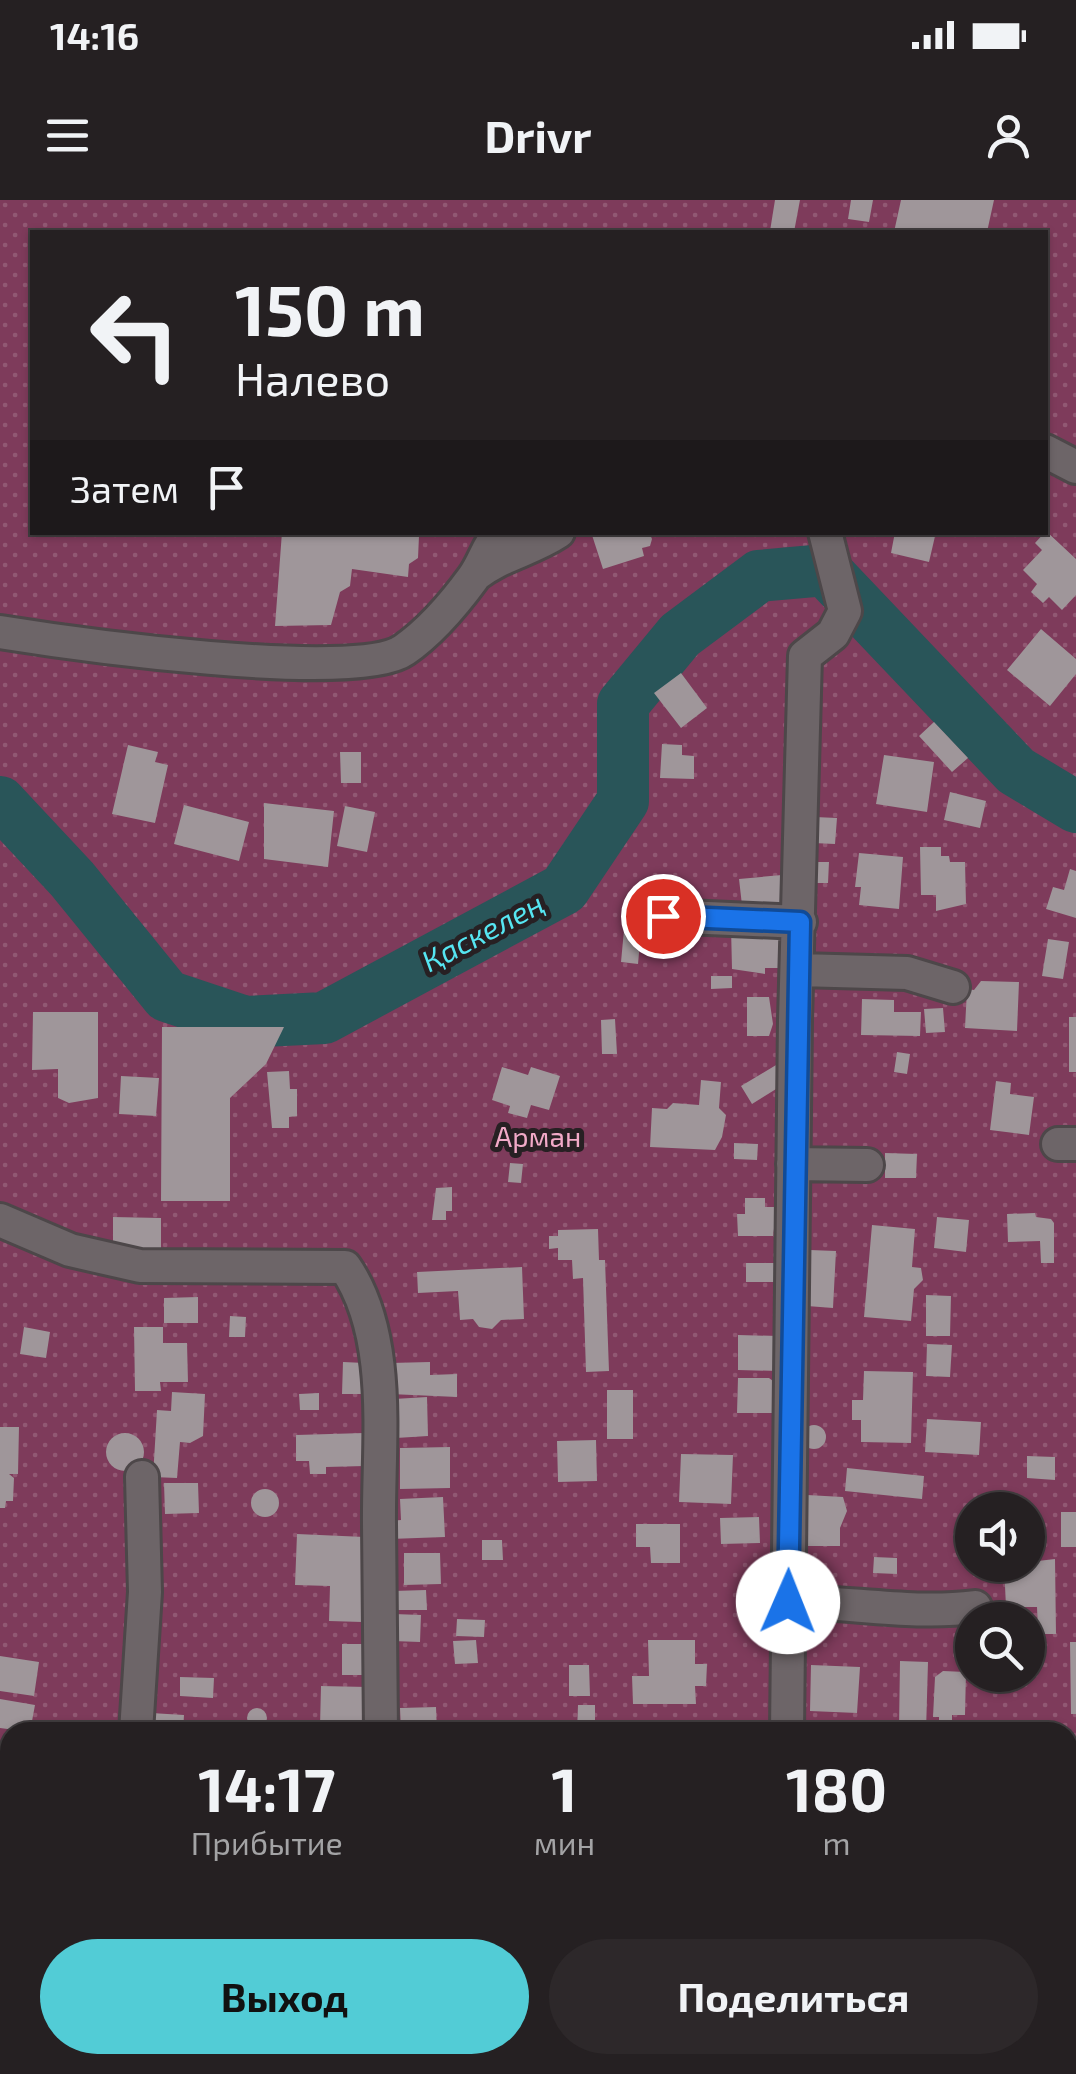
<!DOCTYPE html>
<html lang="ru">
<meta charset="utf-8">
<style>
body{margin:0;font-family:"Exo 2",sans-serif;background:#2d282a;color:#f1f3f6;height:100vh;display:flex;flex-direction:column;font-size:38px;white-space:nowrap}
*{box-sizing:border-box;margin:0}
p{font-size:32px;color:#a3a3a5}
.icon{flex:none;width:55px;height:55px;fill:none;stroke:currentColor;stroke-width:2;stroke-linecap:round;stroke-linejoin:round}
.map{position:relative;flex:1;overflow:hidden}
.sheet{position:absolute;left:0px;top:1522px;width:1078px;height:352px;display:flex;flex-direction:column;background:#252022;border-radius:30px 30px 0 0;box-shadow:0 2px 8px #0004,0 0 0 2px #423e40}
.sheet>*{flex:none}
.hud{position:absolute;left:30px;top:30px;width:1018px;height:305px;border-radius:0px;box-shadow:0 2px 8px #0004,0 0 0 2px #423e40;background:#252022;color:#f1f3f6;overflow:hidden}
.buttons{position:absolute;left:955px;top:1292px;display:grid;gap:20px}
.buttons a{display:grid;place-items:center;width:90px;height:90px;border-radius:50%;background:#252022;box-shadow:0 2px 8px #0004,0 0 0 2px #423e40;font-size:50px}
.pin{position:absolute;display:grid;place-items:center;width:85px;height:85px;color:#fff;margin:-42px;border:5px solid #fff;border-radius:50%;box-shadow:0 2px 10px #0007}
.me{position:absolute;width:110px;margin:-55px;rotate:1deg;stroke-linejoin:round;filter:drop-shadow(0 0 8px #0008)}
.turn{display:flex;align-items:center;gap:35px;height:210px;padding:0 40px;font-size:45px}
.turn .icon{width:130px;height:130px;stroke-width:2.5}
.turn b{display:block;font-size:70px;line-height:85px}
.then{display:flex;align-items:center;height:95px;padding:0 40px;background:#0003;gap:20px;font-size:38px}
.eta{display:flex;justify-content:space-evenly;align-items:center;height:170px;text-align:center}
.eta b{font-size:60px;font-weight:700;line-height:70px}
.cta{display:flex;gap:20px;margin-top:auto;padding:20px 40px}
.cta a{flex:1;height:115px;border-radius:60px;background:#52ccd6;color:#111;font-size:40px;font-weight:700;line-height:115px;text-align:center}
.cta a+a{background:#2d282a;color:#f1f3f6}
.status{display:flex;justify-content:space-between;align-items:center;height:70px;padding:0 50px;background:#252022;direction:ltr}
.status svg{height:28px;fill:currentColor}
header{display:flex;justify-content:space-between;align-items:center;height:130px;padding:0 40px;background:#252022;font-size:45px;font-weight:700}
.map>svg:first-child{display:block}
.park{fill:url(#park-dots);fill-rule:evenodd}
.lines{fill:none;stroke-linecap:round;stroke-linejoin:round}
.river{stroke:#295559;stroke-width:52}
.building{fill:#9f969a}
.street-casing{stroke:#4d4749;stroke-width:38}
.secondary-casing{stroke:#4d4749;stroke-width:52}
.street{stroke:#6d6568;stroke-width:32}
.secondary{stroke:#5a7276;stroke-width:48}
.route-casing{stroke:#114b97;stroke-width:25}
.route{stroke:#1a73e8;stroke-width:18}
.labels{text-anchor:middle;stroke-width:10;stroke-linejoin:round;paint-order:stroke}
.park-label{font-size:28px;fill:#f2aac8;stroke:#272023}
.water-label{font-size:30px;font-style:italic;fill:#56e6f2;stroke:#272023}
</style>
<div class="status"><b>14:16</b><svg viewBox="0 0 49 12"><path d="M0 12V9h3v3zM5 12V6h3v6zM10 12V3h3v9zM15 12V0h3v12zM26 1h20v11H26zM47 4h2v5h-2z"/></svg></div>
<header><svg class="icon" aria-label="menu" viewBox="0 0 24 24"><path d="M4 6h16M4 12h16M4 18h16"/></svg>Drivr<svg class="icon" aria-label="person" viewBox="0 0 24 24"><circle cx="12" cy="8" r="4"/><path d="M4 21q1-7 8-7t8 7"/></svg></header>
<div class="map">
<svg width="1076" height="1874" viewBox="0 0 1076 1874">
<defs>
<pattern id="park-dots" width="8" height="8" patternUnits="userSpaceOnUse" patternTransform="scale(2.5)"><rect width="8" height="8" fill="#7e3b5b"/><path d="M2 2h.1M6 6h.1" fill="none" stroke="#915873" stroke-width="1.8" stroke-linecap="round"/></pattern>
</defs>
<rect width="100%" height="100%" fill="#312a2d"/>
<path class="park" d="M 0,0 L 1076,0 L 1076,1874 L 0,1874 ZM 32,32 L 1045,32 L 1045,332 L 32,332 ZM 972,1310 L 1028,1310 L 1028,1365 L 972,1365 ZM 972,1420 L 1028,1420 L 1028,1475 L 972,1475 ZM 10,1532 L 1068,1532 L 1068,1865 L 10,1865 Z"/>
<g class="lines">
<path class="river" d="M 0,602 L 72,679 L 167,796 L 245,822 L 324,818 L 564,689 L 623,601 L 623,504 L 680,435 L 759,376 L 825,370 L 1016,571 L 1076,607"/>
</g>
<path class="building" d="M 775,0 L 800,0 L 794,32 L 770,31 Z
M 851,0 L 873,0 L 869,22 L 848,19 Z
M 901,0 L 994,0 L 987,32 L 894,32 Z
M 1046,331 L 1076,359 L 1076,395 L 1062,410 L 1049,397 L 1043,403 L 1031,392 L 1037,384 L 1023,370 L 1042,350 L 1035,343 Z
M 282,332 L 415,332 L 419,336 L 418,358 L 409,364 L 408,377 L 352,369 L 350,386 L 340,392 L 331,425 L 275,426 Z
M 591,332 L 649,332 L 652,339 L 650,346 L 642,348 L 644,356 L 603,369 Z
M 895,332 L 936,332 L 929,362 L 891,353 Z
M 1041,429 L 1076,459 L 1076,474 L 1050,506 L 1007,470 Z
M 681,473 L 707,508 L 681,528 L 654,493 Z
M 934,522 L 968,558 L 952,572 L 919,536 Z
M 662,544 L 682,545 L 682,555 L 694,556 L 694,579 L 660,578 Z
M 128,545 L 158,552 L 155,562 L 168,565 L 155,623 L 112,614 Z
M 340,552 L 361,552 L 361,583 L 341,583 Z
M 884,555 L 934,562 L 927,612 L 876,604 Z
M 950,592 L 986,601 L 980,628 L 944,620 Z
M 264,603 L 334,611 L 328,667 L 264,659 Z
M 184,605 L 249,622 L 239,661 L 174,644 Z
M 345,606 L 375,612 L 367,652 L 337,646 Z
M 815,617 L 837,618 L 835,644 L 813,643 Z
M 920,647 L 941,647 L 941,656 L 949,656 L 950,662 L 965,662 L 966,704 L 936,711 L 936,695 L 921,695 Z
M 859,653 L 903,657 L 899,709 L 859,705 L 861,687 L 855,687 Z
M 815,662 L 829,662 L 828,683 L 815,683 Z
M 1070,669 L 1076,671 L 1076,718 L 1046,709 L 1053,687 L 1064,690 Z
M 782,675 L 786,710 L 743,714 L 739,679 Z
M 780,726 L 781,768 L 765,768 L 765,774 L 732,769 L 731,727 Z
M 624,730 L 641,731 L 638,764 L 621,762 Z
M 1048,739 L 1069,742 L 1063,779 L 1042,776 Z
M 711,776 L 732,776 L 732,788 L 711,789 Z
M 981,781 L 1019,782 L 1017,831 L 965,828 L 967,789 L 974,790 Z
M 747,797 L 769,797 L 773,824 L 769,836 L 747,836 Z
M 862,799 L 894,800 L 894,812 L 921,812 L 920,836 L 861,835 Z
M 943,808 L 945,832 L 926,833 L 924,809 Z
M 33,812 L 98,812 L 98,898 L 69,903 L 58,898 L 58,869 L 32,870 Z
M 1069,817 L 1076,817 L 1076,872 L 1069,872 Z
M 615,819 L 617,854 L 602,854 L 601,820 Z
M 162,827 L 284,827 L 266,864 L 230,898 L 230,1001 L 161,1001 Z
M 897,852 L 910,854 L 907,874 L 894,872 Z
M 791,856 L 789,881 L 752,904 L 741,886 Z
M 502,867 L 528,875 L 531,867 L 560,876 L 549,910 L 531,905 L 527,918 L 508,913 L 510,906 L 492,900 Z
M 289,871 L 290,889 L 297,889 L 297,916 L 289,917 L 289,928 L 272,928 L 267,872 Z
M 121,876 L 159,878 L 156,916 L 119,914 Z
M 701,880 L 721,882 L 719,908 L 726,915 L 722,937 L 715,950 L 650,947 L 652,908 L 667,909 L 673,903 L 699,905 Z
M 996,881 L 1011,883 L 1010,894 L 1034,897 L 1029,935 L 990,930 Z
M 734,943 L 758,944 L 757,960 L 734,959 Z
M 885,953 L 917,954 L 916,978 L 885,978 Z
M 510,963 L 523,964 L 521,983 L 508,982 Z
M 452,987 L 452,1011 L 446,1011 L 446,1020 L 432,1020 L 436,988 Z
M 745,998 L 765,998 L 765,1007 L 781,1007 L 781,1029 L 774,1029 L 773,1036 L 738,1036 L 737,1014 L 745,1014 Z
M 1035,1013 L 1036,1017 L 1051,1019 L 1054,1023 L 1054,1063 L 1041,1063 L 1040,1041 L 1008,1042 L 1007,1014 Z
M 113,1017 L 161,1018 L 161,1049 L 113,1048 Z
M 937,1017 L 969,1020 L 966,1052 L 934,1048 Z
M 872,1025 L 915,1029 L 912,1067 L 921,1068 L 923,1080 L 914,1089 L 911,1121 L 864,1117 Z
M 598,1029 L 599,1060 L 605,1060 L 609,1171 L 586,1172 L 583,1078 L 573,1079 L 572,1060 L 558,1060 L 558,1048 L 549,1049 L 549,1036 L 558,1036 L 558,1030 Z
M 810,1050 L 836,1051 L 833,1108 L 807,1106 Z
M 746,1063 L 783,1063 L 783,1082 L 746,1082 Z
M 522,1067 L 524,1119 L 501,1120 L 492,1129 L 479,1127 L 473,1119 L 460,1120 L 458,1091 L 418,1093 L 417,1072 Z
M 926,1095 L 951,1096 L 950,1136 L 926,1136 Z
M 198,1097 L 198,1123 L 164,1123 L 164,1098 Z
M 230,1116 L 246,1117 L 245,1137 L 229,1137 Z
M 24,1127 L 50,1132 L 46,1158 L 20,1154 Z
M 134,1127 L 163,1127 L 163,1143 L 187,1143 L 188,1182 L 160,1182 L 161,1191 L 135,1191 Z
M 738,1135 L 778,1136 L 778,1171 L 738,1170 Z
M 927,1144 L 952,1145 L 950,1177 L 926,1176 Z
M 343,1162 L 365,1163 L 364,1194 L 342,1194 Z
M 430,1162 L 430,1175 L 457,1174 L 457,1197 L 390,1194 L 390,1163 Z
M 864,1171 L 913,1172 L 911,1243 L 861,1242 L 861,1220 L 852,1220 L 852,1200 L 863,1200 Z
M 738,1178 L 769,1178 L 777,1184 L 777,1213 L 737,1213 Z
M 607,1190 L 633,1190 L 633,1239 L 607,1239 Z
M 172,1192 L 205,1194 L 203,1236 L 190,1243 L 180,1242 L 177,1278 L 153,1277 L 157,1210 L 171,1211 Z
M 319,1193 L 319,1210 L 300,1210 L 299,1194 Z
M 427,1197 L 428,1236 L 396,1238 L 394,1199 Z
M 927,1219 L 981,1222 L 979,1255 L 925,1252 Z
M802 1237a12 12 0 1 1 24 0a12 12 0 1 1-24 0Z
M 0,1227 L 19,1227 L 18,1274 L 9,1274 L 14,1278 L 13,1301 L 6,1301 L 5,1308 L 0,1308 Z
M 364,1233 L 365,1266 L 326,1267 L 326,1274 L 310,1274 L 309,1261 L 296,1261 L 296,1235 Z
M106 1252a19 19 0 1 1 38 0a19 19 0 1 1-38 0Z
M 596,1240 L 597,1281 L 558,1282 L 557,1241 Z
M 450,1247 L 450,1288 L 400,1289 L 400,1248 Z
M 681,1254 L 733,1255 L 731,1304 L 679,1302 Z
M 1027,1256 L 1055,1257 L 1055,1280 L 1027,1278 Z
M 847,1268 L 924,1276 L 922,1299 L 845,1291 Z
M 164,1283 L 198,1283 L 199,1313 L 165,1314 Z
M251 1303a14 14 0 1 1 28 0a14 14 0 1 1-28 0Z
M 807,1295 L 843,1297 L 847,1311 L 840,1328 L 840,1346 L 807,1346 Z
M 443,1297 L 445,1337 L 390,1339 L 389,1321 L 401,1320 L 400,1299 Z
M 1061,1312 L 1076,1312 L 1076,1347 L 1061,1347 Z
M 759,1317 L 760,1343 L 721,1344 L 720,1318 Z
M 636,1324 L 680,1324 L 680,1363 L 651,1363 L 650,1347 L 636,1347 Z
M 297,1334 L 365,1337 L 362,1422 L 329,1421 L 330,1386 L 295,1385 Z
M 482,1340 L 502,1340 L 503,1360 L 482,1360 Z
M 404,1353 L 440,1353 L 441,1384 L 404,1385 Z
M 874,1357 L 897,1358 L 897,1374 L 873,1373 Z
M 1055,1359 L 1056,1434 L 1038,1434 L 1037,1407 L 1006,1407 L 1004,1365 Z
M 426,1390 L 427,1410 L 393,1410 L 393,1391 Z
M 394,1414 L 421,1415 L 420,1442 L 392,1441 Z
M 457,1419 L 485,1420 L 484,1437 L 456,1436 Z
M 476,1440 L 478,1463 L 455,1464 L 453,1441 Z
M 648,1440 L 695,1440 L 695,1464 L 707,1464 L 706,1486 L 695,1486 L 696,1504 L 633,1504 L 632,1476 L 649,1476 Z
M 1070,1442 L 1076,1442 L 1076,1514 L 1071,1514 Z
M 342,1444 L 363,1444 L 364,1475 L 342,1475 Z
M 0,1456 L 39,1462 L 34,1496 L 0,1491 Z
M 900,1461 L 928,1462 L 926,1532 L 877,1532 L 877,1528 L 899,1528 Z
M 569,1465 L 589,1465 L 590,1496 L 569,1496 Z
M 811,1465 L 860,1467 L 857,1513 L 810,1511 Z
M 943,1471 L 966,1472 L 965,1515 L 952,1515 L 952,1528 L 939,1528 L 939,1517 L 933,1517 L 935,1477 Z
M 180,1477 L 214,1478 L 213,1498 L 180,1496 Z
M 321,1486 L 368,1487 L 368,1528 L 320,1526 Z
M 0,1499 L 35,1505 L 30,1532 L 0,1528 Z
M 578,1505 L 595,1505 L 595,1532 L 577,1532 Z
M 436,1507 L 437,1532 L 401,1532 L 400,1508 Z
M247 1518a10 10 0 1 1 20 0a10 10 0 1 1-20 0Z
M 151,1513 L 184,1515 L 183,1532 L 150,1532 Z
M 1068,1615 L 1076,1615 L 1076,1657 L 1068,1657 Z
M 0,1748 L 10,1750 L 10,1792 L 0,1791 Z
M 13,1865 L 63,1865 L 61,1874 Z
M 103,1865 L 154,1865 L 140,1874 L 103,1874 Z
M 474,1865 L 493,1865 L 520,1870 L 519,1874 L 472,1874 Z
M 1013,1865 L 1042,1865 L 1041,1874 L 1012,1874 Z"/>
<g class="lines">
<g class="street-casing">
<path id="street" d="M 1045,251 L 1076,267
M 475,375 C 500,355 531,350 558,332
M 0,432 C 68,443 356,484 404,450 C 430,432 454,404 473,378 C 484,363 487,347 500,332
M 663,716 L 800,722
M 799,770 L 907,773 L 953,787
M 1058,944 L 1076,944
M 793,964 L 867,965
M 0,1020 L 70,1050 L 140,1066 L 345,1067 C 393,1137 378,1243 379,1324 C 380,1393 380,1463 381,1532
M 788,1402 C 850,1402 913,1415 975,1407
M 136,1532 L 145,1392 L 142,1277
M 787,1532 L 795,820 L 805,456 L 833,434 L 845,411 L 825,332
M 625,1865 L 666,1874
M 83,1874 L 85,1865
M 209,1874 L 211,1865"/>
</g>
<g class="secondary-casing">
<path id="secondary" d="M 0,1665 L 10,1668
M 1068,1763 L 1076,1763"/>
</g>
<use href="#street" class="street"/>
<use href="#secondary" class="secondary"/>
</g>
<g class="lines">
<g class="route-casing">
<path id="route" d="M 663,716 L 800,722 L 788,1402"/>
</g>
<use href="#route" class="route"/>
</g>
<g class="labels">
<g class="park-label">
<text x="538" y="947">Арман</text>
</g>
<g class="water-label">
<text transform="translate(483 733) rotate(-28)" y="10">Қаскелең</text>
</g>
</g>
</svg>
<div class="buttons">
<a><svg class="icon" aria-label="sound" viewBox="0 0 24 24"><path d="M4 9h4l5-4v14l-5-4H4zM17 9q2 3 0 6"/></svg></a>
<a><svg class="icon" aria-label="search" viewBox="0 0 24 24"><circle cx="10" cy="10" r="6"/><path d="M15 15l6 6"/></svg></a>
</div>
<div class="pin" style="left:663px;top:716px;background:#d93025"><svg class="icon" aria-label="arrive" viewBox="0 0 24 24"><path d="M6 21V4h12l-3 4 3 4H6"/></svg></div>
<svg class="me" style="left:788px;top:1402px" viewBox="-20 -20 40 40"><circle r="19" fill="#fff"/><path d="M0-13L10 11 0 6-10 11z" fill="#1a73e8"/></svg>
<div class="hud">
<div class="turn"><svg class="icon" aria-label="left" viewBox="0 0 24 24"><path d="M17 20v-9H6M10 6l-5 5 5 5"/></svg><div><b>150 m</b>Налево</div></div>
<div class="then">Затем<svg class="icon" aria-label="arrive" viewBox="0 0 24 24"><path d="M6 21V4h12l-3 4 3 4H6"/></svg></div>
</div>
<section class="sheet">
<div class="eta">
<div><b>14:17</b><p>Прибытие</p></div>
<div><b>1</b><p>мин</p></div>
<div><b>180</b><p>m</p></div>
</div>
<div class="cta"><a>Выход</a><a>Поделиться</a></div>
</section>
</div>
